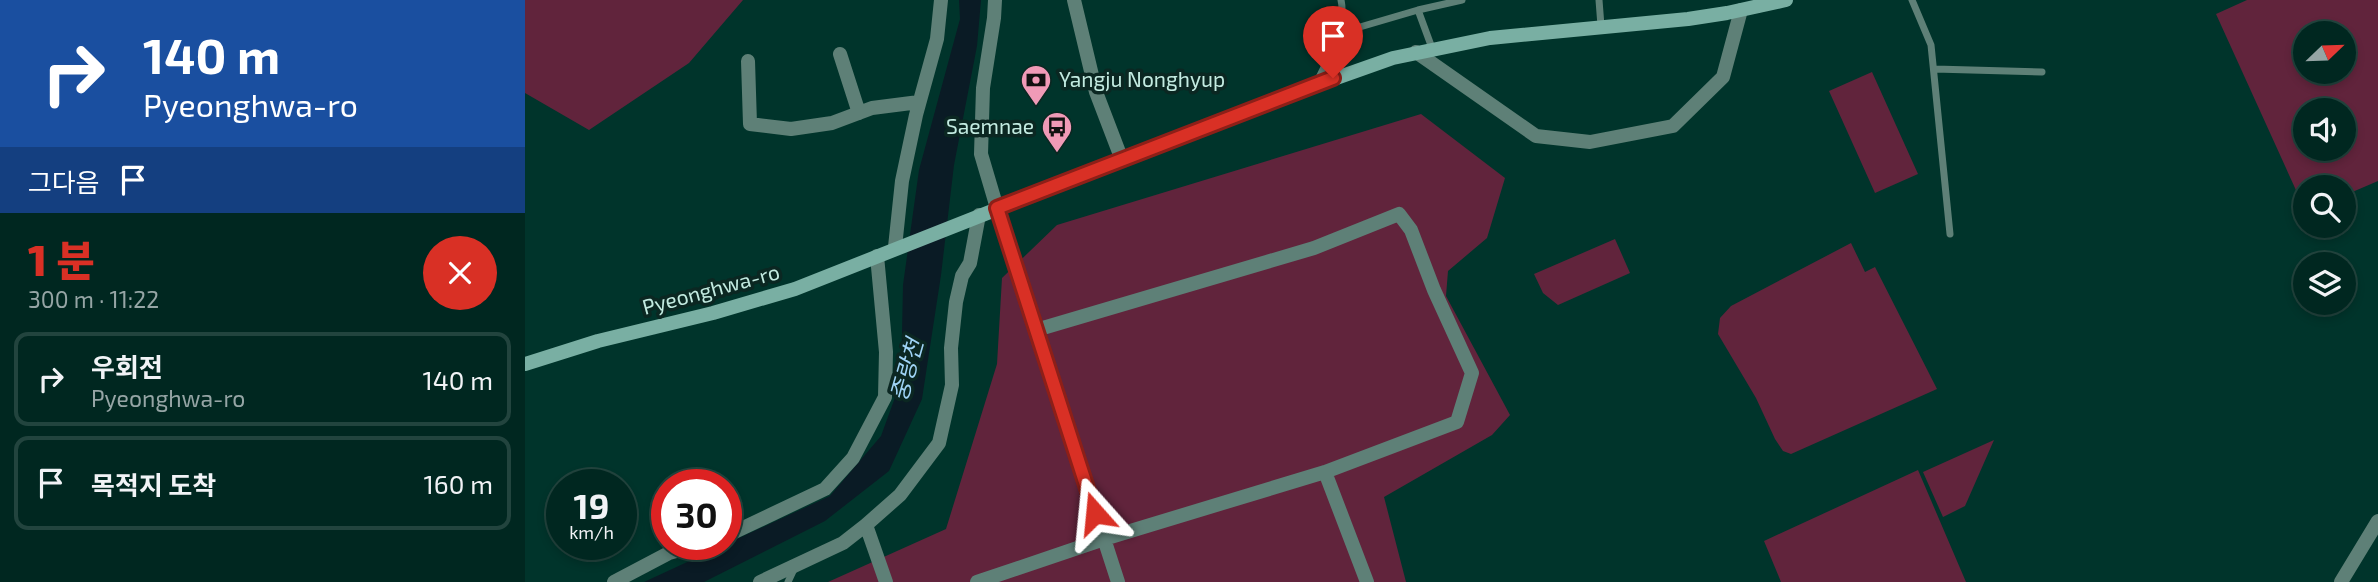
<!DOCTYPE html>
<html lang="ko">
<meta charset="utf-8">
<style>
body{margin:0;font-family:"Exo 2","Noto Sans KR",sans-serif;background:#0a2f29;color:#f1f3f6;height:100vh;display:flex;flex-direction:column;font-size:26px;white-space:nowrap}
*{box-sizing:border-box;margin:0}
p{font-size:23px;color:#95a5a5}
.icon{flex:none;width:38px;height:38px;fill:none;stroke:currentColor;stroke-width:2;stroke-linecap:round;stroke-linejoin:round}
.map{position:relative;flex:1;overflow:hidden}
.side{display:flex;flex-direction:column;background:#002720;width:525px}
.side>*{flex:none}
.banner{background:#1a4fa0;color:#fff;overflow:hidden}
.needle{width:46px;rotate:67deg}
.controls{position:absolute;left:1768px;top:21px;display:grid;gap:14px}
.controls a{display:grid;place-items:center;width:63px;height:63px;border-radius:50%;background:#002720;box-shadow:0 4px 10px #0003,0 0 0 2px #22443e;font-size:35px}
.speed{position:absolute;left:21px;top:469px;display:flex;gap:14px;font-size:35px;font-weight:700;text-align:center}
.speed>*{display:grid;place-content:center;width:91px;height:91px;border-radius:50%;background:#002720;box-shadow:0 4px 10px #0003,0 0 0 2px #22443e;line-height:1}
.speed small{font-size:18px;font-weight:400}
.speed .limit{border:10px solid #d22;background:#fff;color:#111}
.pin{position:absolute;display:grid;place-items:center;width:60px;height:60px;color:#fff;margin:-72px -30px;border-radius:50% 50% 50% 0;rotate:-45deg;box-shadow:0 0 7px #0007}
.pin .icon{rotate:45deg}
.me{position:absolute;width:77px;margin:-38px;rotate:342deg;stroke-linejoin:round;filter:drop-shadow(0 0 5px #0008)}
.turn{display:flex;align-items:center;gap:24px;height:147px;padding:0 28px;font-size:32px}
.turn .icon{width:91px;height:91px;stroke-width:2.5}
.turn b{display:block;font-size:49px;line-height:60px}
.then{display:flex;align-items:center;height:66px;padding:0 28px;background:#0003;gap:14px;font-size:26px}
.round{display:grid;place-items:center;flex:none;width:74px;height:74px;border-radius:37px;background:#0a2f29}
.headline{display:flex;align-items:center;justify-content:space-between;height:119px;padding:0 28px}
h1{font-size:42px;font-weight:800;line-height:52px;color:#d93025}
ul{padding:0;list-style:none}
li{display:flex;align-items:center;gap:21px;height:94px;margin:0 14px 10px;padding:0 14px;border:4px solid #22443e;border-radius:14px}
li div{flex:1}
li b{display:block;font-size:26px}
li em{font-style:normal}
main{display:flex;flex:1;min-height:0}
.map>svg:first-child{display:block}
.green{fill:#61243c;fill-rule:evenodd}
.water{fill:#0a1b25}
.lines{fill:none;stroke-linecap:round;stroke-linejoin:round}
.lane{stroke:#5e8077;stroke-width:7}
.street{stroke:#5e8077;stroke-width:14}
.secondary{stroke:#79afa3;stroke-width:14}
.route-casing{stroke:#8d1f18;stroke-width:18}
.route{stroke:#d93025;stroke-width:12}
.labels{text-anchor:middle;stroke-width:7;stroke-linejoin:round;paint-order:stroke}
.poi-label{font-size:21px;fill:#c3ebe1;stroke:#0b2722;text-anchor:start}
.street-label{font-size:21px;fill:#c3ebe1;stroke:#0b2722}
.water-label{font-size:23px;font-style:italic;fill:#a0d4f6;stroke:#0b2722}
</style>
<main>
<section class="side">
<div class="banner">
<div class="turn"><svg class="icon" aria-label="right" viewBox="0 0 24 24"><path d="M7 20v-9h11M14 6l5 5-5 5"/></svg><div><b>140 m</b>Pyeonghwa-ro</div></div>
<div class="then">그다음<svg class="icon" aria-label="arrive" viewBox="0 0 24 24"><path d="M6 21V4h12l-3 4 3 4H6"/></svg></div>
</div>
<div class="headline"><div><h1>1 분</h1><p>300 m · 11:22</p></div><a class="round" style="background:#d93025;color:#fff"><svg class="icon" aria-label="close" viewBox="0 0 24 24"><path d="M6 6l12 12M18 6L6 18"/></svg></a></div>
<ul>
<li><svg class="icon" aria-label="right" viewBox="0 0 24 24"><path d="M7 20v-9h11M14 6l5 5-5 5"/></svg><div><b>우회전</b><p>Pyeonghwa-ro</p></div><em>140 m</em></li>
<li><svg class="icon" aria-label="arrive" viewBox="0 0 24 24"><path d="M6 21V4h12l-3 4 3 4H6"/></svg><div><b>목적지 도착</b></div><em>160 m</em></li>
</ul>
</section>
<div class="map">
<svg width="1853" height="582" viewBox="0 0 1853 582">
<rect width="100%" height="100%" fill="#00342b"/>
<path class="green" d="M 0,0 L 218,0 L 164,63 L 64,130 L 0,93 Z
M 1722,0 L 1853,0 L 1853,181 L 1818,196 L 1818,187 L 1780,187 L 1780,210 L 1691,14 ZM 1818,33 L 1818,72 L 1780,72 L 1780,33 ZM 1818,110 L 1818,149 L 1780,149 L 1780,110 Z
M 1347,72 L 1393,174 L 1350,193 L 1304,91 Z
M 896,114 L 980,178 L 962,238 L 923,271 L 921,296 L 985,415 L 967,435 L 859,497 L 881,582 L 303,582 L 421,529 L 472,364 L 477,278 L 532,225 Z
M 1090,239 L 1105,273 L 1033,305 L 1018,293 L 1009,274 Z
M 1326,243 L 1340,272 L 1350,267 L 1412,389 L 1266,454 L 1258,451 L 1250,439 L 1231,398 L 1193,334 L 1195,318 L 1206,306 Z
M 1469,440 L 1440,506 L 1418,517 L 1398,472 Z
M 1393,470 L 1441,582 L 1256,582 L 1239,541 Z"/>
<path class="water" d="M 434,0 L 456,0 L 452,46 L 429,165 L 416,275 L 397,399 L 364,471 L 300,521 L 179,582 L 119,582 L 305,496 L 356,436 L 376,381 L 378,285 L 394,170 L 435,19 Z"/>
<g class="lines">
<path class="lane" d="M 1074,0 L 1076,26
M 1387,0 L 1406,45 L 1425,234
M 811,34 L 893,10
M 907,48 L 893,10 L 937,0
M 1410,69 L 1517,72
M 791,84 C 802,60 822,27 816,0
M 263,582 L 270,567"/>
<path class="street" d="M 470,0 L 469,18 L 458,88 L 456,154 L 472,208 L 593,582
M 549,0 L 571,92 L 597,160
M 891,52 L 1011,136 L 1065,142 L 1148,126 L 1198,77 L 1216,10
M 315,54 L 334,113
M 223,61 L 225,124 L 266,129 L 307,123 L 347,108 L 394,102
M 370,247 L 377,181 L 391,115 L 412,39 L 416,0
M 800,472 L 842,582
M 341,525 L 361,582
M 201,536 L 300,489 L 328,458 L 360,397 L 361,352 L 352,256
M 89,582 L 144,553 L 176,544
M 235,582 L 318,543 L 341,525 L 375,495 L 414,443 L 427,385 L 426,348 L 431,302 L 437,276 L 445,263 L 454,215
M 452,582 L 579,539 L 800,472 L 932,422 L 947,373 L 909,290 L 886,230 L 874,214 L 789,248 L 511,330
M 1816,582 L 1853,521"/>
<path class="secondary" d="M 0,364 L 73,341 L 188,313 L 270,289 L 738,104 L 868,58 L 965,38 L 1163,19 L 1202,13 L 1261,0"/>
</g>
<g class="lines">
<g class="route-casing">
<path id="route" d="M 570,513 L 472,208 L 808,78"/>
</g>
<use href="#route" class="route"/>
</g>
<defs>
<g id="bank-pin" transform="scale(1.575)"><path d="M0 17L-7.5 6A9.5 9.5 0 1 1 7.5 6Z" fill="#f09ab7" stroke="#0b2722"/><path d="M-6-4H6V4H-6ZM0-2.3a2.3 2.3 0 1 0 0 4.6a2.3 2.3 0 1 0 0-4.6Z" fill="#111"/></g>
<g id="bus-pin" transform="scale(1.575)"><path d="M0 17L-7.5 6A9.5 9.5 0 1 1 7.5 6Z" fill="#f09ab7" stroke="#0b2722"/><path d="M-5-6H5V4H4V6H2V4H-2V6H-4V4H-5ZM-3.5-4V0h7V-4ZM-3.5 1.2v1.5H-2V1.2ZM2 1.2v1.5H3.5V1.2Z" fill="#111"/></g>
</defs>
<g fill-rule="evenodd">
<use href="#bank-pin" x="511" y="80"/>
<use href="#bus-pin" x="532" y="127"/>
</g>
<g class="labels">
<g class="poi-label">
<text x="534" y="87">Yangju Nonghyup</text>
<text x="509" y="134" text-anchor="end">Saemnae</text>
</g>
<g class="street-label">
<text transform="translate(186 290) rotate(-15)" y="7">Pyeonghwa-ro</text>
</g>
<g class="water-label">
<text transform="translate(382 370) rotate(-74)" y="8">중랑천</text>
</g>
</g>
</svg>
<div class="controls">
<a><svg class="needle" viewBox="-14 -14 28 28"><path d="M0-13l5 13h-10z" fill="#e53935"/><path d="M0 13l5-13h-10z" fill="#95a5a5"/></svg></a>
<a><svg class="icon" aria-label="sound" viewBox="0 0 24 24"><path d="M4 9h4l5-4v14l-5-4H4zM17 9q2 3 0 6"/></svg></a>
<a><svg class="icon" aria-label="search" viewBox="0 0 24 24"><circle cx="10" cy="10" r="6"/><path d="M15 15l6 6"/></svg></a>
<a><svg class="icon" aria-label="layers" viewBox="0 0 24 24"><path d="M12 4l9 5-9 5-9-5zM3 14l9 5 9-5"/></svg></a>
</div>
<div class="speed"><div>19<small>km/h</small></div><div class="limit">30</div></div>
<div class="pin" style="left:808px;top:78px;background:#d93025"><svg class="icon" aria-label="arrive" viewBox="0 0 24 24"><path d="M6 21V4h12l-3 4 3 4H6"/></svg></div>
<svg class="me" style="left:570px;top:513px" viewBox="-20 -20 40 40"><path d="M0-17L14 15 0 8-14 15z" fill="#d93025" stroke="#fff" stroke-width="4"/></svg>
</div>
</main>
